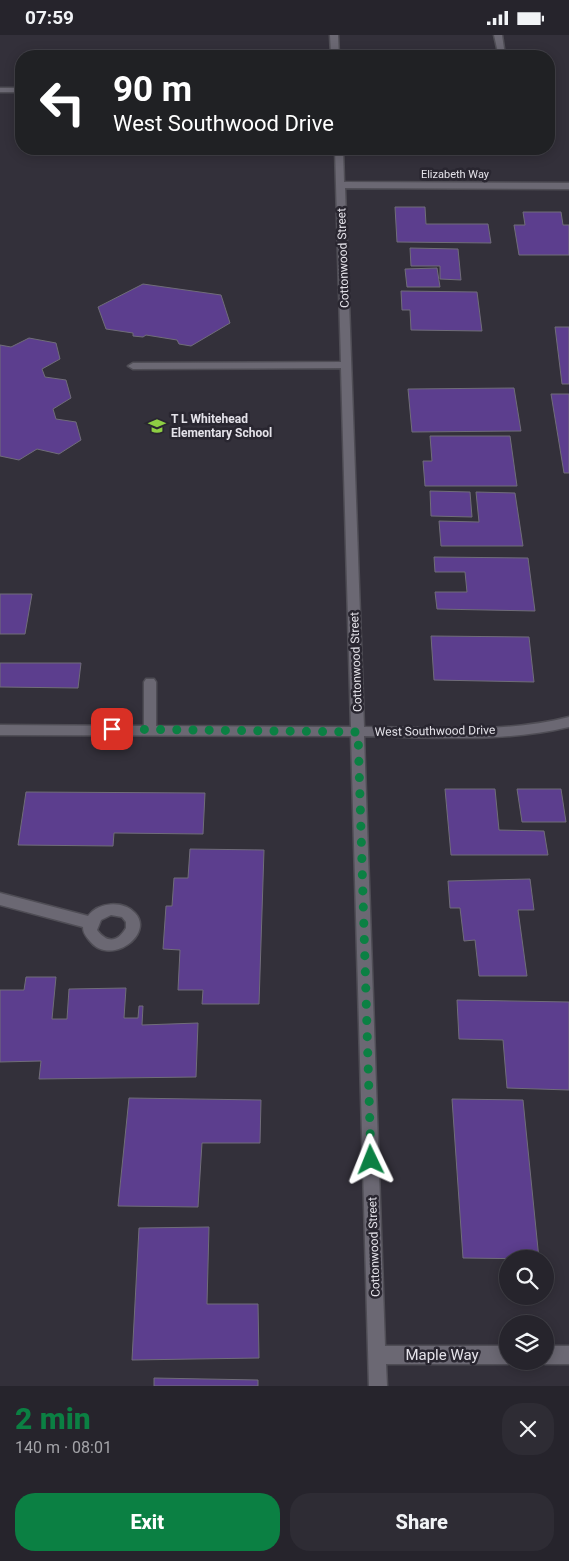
<!DOCTYPE html>
<meta charset="utf-8">
<style>
body{margin:0;font-family:Roboto,sans-serif;background:#2e2c34;color:#f1f3f6;height:100vh;display:flex;flex-direction:column;font-size:19px;white-space:nowrap}
*{box-sizing:border-box;margin:0}
p{font-size:16px;color:#a4a4a9}
.icon{flex:none;width:28px;height:28px;fill:none;stroke:currentColor;stroke-width:2;stroke-linecap:round;stroke-linejoin:round}
.map{position:relative;height:1351px;overflow:hidden}
.details{display:flex;flex-direction:column;background:#26242c;flex:1}
.details>*{flex:none}
.banner{position:absolute;left:15px;top:15px;width:540px;height:105px;border-radius:20px;box-shadow:0 2px 12px #0003,0 0 0 1px #424148;background:#202124;color:#fff;overflow:hidden}
.fabs{position:absolute;left:499px;top:1215px;display:grid;gap:10px}
.fabs a{display:grid;place-items:center;width:55px;height:55px;border-radius:50%;background:#26242c;box-shadow:0 2px 12px #0003,0 0 0 1px #424148;font-size:25px}
.pin{position:absolute;display:grid;place-items:center;width:42px;height:42px;color:#fff;margin:-21px;border-radius:10px;box-shadow:0 2px 8px #0006}
.me{position:absolute;width:55px;margin:-28px;rotate:358deg;stroke-linejoin:round;filter:drop-shadow(0 0 4px #0008)}
.turn{display:flex;align-items:center;gap:18px;height:105px;padding:0 15px;font-size:22px}
.turn .icon{width:65px;height:65px;stroke-width:2.5}
.turn b{display:block;font-size:35px;line-height:42px}
.round{display:grid;place-items:center;flex:none;width:52px;height:52px;border-radius:20px;background:#2e2c34}
.summary{display:flex;align-items:center;justify-content:space-between;height:85px;padding:0 15px}
h1{font-size:30px;font-weight:800;line-height:38px;color:#0b8043}
.primary-button{display:flex;gap:10px;margin-top:auto;padding:10px 15px}
.primary-button a{flex:1;height:58px;border-radius:20px;background:#0b8043;color:#fff;font-size:20px;font-weight:800;line-height:58px;text-align:center}
.primary-button a+a{background:#2e2c34;color:#f1f3f6}
.status{display:flex;justify-content:space-between;align-items:center;height:35px;padding:0 25px;background:#26242c;direction:ltr}
.status svg{height:14px;fill:currentColor}
.map>svg:first-child{display:block}
.building{fill:#5c3e8e;stroke:#706d79}
.lines{fill:none;stroke-linecap:round;stroke-linejoin:round}
.minor-casing{stroke:#4f4d55;stroke-width:3}
.minor{fill:#6b6873;fill-rule:evenodd}
.route{stroke:#0b8043;stroke-width:9;stroke-dasharray:0 16.2}
.labels{text-anchor:middle;stroke-width:5;stroke-linejoin:round;paint-order:stroke}
.far-street-label{font-size:11px;fill:#e4e2e9;stroke:#292630}
.street-label{font-size:12px;fill:#e4e2e9;stroke:#292630}
.poi-label{font-size:12px;font-weight:bold;fill:#e4e2e9;stroke:#292630;text-anchor:start}
.near-street-label{font-size:15px;fill:#e4e2e9;stroke:#292630}
</style>
<div class="status"><b>07:59</b><svg viewBox="0 0 49 12"><path d="M0 12V9h3v3zM5 12V6h3v6zM10 12V3h3v9zM15 12V0h3v12zM26 1h20v11H26zM47 4h2v5h-2z"/></svg></div>
<div class="map">
<svg width="569" height="1351" viewBox="0 0 569 1351">
<rect width="100%" height="100%" fill="#33303a"/>
<path class="building" d="M 395,172 L 425,172 L 426,189 L 488,189 L 491,208 L 397,207 Z
M 523,177 L 561,177 L 563,190 L 569,190 L 569,220 L 519,220 L 514,190 L 525,190 Z
M 410,213 L 458,214 L 461,245 L 440,244 L 440,231 L 411,231 Z
M 437,233 L 440,252 L 407,252 L 405,234 Z
M 143,249 L 221,260 L 230,288 L 191,311 L 179,309 L 177,305 L 146,300 L 143,302 L 133,301 L 133,298 L 106,294 L 98,272 Z
M 401,256 L 477,257 L 482,296 L 411,295 L 410,275 L 402,275 Z
M 555,292 L 569,292 L 569,349 L 562,349 Z
M 29,303 L 56,308 L 60,324 L 42,334 L 45,342 L 66,345 L 71,363 L 53,374 L 56,384 L 76,387 L 81,405 L 59,419 L 37,414 L 19,425 L 0,421 L 0,310 L 11,312 Z
M 514,353 L 521,396 L 412,397 L 408,354 Z
M 551,359 L 569,359 L 569,438 L 564,438 Z
M 430,401 L 510,401 L 517,451 L 425,451 L 423,426 L 432,426 Z
M 430,456 L 470,457 L 472,482 L 431,481 Z
M 476,457 L 515,458 L 523,511 L 441,511 L 439,486 L 479,487 Z
M 434,522 L 528,523 L 535,576 L 437,574 L 435,557 L 467,557 L 465,537 L 435,537 Z
M 0,559 L 32,559 L 25,599 L 0,599 Z
M 431,601 L 529,602 L 534,647 L 434,645 Z
M 0,628 L 81,628 L 78,653 L 0,652 Z
M 445,754 L 495,754 L 499,795 L 544,796 L 548,820 L 451,820 Z
M 517,754 L 561,754 L 566,787 L 522,787 Z
M 26,757 L 205,758 L 203,799 L 114,798 L 113,811 L 18,810 Z
M 190,814 L 264,815 L 259,969 L 202,969 L 203,955 L 178,955 L 180,915 L 163,914 L 166,871 L 172,871 L 174,843 L 188,843 Z
M 530,844 L 534,875 L 518,875 L 527,941 L 479,941 L 475,905 L 464,906 L 460,873 L 450,873 L 448,846 Z
M 26,942 L 56,942 L 52,984 L 67,984 L 69,954 L 126,953 L 124,983 L 138,983 L 139,971 L 143,971 L 142,990 L 198,988 L 196,1042 L 39,1044 L 41,1026 L 0,1027 L 0,955 L 24,955 Z
M 457,965 L 569,967 L 569,1055 L 507,1053 L 503,1005 L 459,1004 Z
M 129,1063 L 261,1065 L 260,1108 L 202,1108 L 198,1172 L 118,1171 Z
M 452,1064 L 523,1065 L 539,1224 L 463,1223 Z
M 209,1192 L 207,1269 L 258,1269 L 259,1323 L 132,1325 L 139,1193 Z
M 154,1343 L 258,1345 L 258,1351 L 154,1351 Z"/>
<g class="lines">
<g class="minor-casing">
<path id="minor" d="M 330,0 L 338,0 L 339,21 L 331,21 Z
M 494,0 L 502,0 L 505,20 L 498,18 Z
M 0,53 L 21,53 L 21,57 L 0,57 Z
M 335,114 L 343,114 L 344,147 L 569,148 L 569,154 L 345,153 L 364,692 C 431,692 503,699 569,682 L 569,692 C 503,708 431,702 364,701 L 385,1311 L 508,1311 L 508,1326 L 514,1326 L 508,1329 L 386,1329 L 387,1351 L 369,1351 L 351,701 L 0,700 L 0,690 L 144,691 L 144,647 L 146,644 L 154,644 L 156,647 L 156,691 L 351,692 L 341,333 L 133,334 L 128,331 L 133,328 L 341,327 Z
M 0,858 L 88,881 C 98,867 123,865 135,878 C 155,899 110,933 89,905 C 86,901 83,898 83,892 L 0,870 ZM 111,880 L 122,882 L 126,887 L 126,893 C 117,908 107,908 97,895 L 101,885 Z
M 545,1311 L 569,1311 L 569,1329 L 545,1329 L 539,1326 L 545,1326 Z"/>
</g>
<use href="#minor" class="minor"/>
</g>
<g class="lines">
<path class="route" d="M 112,694 L 358,697 L 371,1125"/>
</g>
<defs>
<g id="school-bare" transform="scale(1.35)"><path d="M0-5L7-2L0 1L-7-2ZM-4 1L0 2.5L4 1V4Q0 6-4 4Z" fill="#8ece43" stroke="#292630" stroke-width="2.5" paint-order="stroke"/></g>
</defs>
<g fill-rule="evenodd">
<use href="#school-bare" x="157" y="391"/>
</g>
<g class="labels">
<g class="far-street-label">
<text x="455" y="143">Elizabeth Way</text>
</g>
<g class="street-label">
<text transform="translate(343 223) rotate(-92)" y="4">Cottonwood Street</text>
<text transform="translate(356 627) rotate(-92)" y="4">Cottonwood Street</text>
<text transform="translate(435 696) rotate(-1)" y="4">West Southwood Drive</text>
<text transform="translate(374 1212) rotate(-92)" y="4">Cottonwood Street</text>
</g>
<g class="poi-label">
<text x="171" y="388">T L Whitehead<tspan x="171" dy="14">Elementary School</tspan></text>
</g>
<g class="near-street-label">
<text x="442" y="1325">Maple Way</text>
</g>
</g>
</svg>
<div class="fabs">
<a><svg class="icon" aria-label="search" viewBox="0 0 24 24"><circle cx="10" cy="10" r="6"/><path d="M15 15l6 6"/></svg></a>
<a><svg class="icon" aria-label="layers" viewBox="0 0 24 24"><path d="M12 4l9 5-9 5-9-5zM3 14l9 5 9-5"/></svg></a>
</div>
<div class="pin" style="left:112px;top:694px;background:#d93025"><svg class="icon" aria-label="arrive" viewBox="0 0 24 24"><path d="M6 21V4h12l-3 4 3 4H6"/></svg></div>
<svg class="me" style="left:371px;top:1125px" viewBox="-20 -20 40 40"><path d="M0-17L14 15 0 8-14 15z" fill="#0b8043" stroke="#fff" stroke-width="4"/></svg>
<div class="banner">
<div class="turn"><svg class="icon" aria-label="left" viewBox="0 0 24 24"><path d="M17 20v-9H6M10 6l-5 5 5 5"/></svg><div><b>90 m</b>West Southwood Drive</div></div>
</div>
</div>
<section class="details">
<div class="summary"><div><h1>2 min</h1><p>140 m · 08:01</p></div><a class="round"><svg class="icon" aria-label="close" viewBox="0 0 24 24"><path d="M6 6l12 12M18 6L6 18"/></svg></a></div>
<div class="primary-button"><a>Exit</a><a>Share</a></div>
</section>
